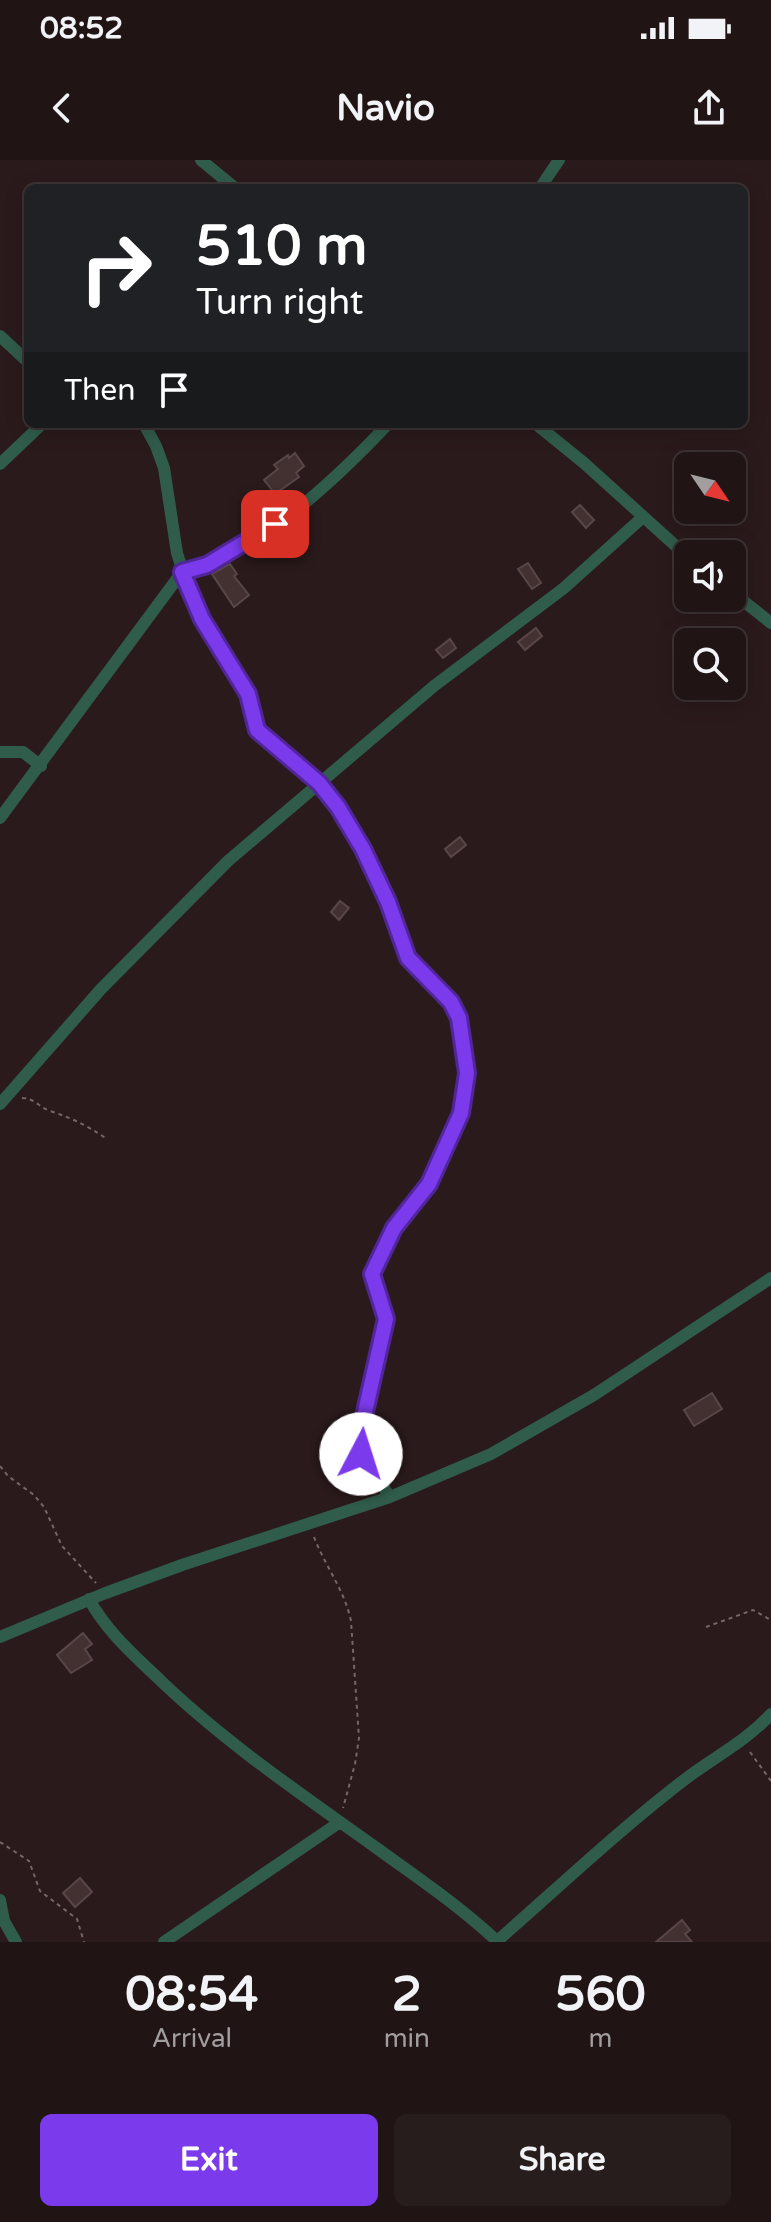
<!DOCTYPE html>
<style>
body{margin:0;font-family:"Varela Round",sans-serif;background:#281d1d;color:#f1f3f6;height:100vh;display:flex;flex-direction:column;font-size:30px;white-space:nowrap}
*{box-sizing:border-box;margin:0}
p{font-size:26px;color:#a29ea0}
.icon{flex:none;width:44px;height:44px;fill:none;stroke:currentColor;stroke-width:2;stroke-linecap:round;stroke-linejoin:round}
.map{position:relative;height:1782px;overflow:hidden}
.drawer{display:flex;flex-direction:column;background:#201414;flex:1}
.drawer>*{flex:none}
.top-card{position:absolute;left:24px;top:24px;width:724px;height:244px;border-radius:12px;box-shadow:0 4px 20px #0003,0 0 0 2px #3d3334;background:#202124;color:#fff;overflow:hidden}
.needle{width:52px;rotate:125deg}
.fabs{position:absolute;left:674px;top:292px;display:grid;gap:16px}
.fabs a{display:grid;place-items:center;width:72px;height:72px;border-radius:12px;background:#201414;box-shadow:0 4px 20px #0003,0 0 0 2px #3d3334;font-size:40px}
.pin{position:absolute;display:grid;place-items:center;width:68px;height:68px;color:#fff;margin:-34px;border-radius:16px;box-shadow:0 4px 12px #0006}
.me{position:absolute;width:88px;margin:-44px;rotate:5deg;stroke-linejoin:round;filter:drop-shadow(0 0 6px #0008)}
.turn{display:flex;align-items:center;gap:28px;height:168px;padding:0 40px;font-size:36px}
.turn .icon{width:104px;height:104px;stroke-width:2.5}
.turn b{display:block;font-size:56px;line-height:68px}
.then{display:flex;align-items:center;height:76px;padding:0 40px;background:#0003;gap:16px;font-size:30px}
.eta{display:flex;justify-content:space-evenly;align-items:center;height:136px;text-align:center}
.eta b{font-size:48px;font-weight:700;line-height:56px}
.action{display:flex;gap:16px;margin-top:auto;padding:16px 40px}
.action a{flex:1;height:92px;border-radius:12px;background:#7c3aed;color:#fff;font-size:32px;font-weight:700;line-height:92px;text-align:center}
.action a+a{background:#281d1d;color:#f1f3f6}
.status{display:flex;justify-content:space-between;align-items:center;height:56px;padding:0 40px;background:#201414;direction:ltr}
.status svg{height:22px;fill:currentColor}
header{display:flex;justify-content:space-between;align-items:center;height:104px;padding:0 40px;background:#201414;font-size:36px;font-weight:700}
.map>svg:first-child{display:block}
.building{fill:#433132;stroke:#594648;stroke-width:2}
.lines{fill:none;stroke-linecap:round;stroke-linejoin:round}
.path{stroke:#756667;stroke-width:2;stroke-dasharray:4 4;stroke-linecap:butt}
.street{stroke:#305c4c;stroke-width:12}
.route-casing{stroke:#51269a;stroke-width:20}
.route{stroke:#7c3aed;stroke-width:14}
</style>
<div class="status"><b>08:52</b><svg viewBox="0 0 49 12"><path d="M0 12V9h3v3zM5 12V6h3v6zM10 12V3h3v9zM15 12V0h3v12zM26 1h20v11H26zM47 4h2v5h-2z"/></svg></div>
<header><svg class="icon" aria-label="back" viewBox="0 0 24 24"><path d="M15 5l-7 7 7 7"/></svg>Navio<svg class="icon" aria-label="share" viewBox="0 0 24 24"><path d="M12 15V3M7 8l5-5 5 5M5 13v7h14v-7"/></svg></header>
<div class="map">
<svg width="771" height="1782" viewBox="0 0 771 1782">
<rect width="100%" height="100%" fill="#2a1a1b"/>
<path class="building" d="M 295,293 L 304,306 L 296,313 L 299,317 L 275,334 L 264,320 L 278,309 L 274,305 L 288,295 L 289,298 Z
M 580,345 L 594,360 L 586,368 L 572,352 Z
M 528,403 L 541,423 L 532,429 L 518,409 Z
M 230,404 L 237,414 L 234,416 L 249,435 L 234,447 L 212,414 Z
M 536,468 L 542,476 L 525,490 L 518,482 Z
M 450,479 L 456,488 L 443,498 L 436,490 Z
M 460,677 L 466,685 L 451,697 L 445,689 Z
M 340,741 L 349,748 L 339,760 L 331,752 Z
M 712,1233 L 722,1249 L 694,1266 L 684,1250 Z
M 83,1473 L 92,1484 L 85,1489 L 92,1500 L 71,1513 L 57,1495 Z
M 80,1718 L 92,1732 L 75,1747 L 63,1733 Z
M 682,1760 L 690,1770 L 685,1774 L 692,1782 L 656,1782 Z"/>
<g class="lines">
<path class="path" d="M 22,938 C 34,938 39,947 50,951 C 72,958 88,966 107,979
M 0,1306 L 8,1316 L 34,1335 L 44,1347 L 62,1386 L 96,1423
M 314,1377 C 325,1406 345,1431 351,1461 L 359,1578 L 355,1604 L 343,1648
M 706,1467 L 753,1450 L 771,1460
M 750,1592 L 771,1621
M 0,1682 L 29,1701 L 40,1731 L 77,1759 L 84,1782"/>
<path class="street" d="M 201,0 L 235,28
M 540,28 L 559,0
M 0,176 L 28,202
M 144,264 L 156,286 L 164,308 L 177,393 L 193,443 L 248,534 L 257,570 L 319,623 L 338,647 L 363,689 L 388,742 L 408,798 L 451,842 L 459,858 L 467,913 L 461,953 L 429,1024 L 394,1068 L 372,1114 L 386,1159 L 385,1167 L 359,1285 L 361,1294 L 390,1337
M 536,264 L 584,303 L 688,397
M 0,304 L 42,264
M 732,432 L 771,463
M 0,592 L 23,592 L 41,606
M 0,658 L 182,412 C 255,397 338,317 388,264
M 0,944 L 101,829 L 228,701 L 434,526 L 564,428 L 643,357
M 89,1439 C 106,1471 135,1496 161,1521 C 227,1584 304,1636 378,1689 C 419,1719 461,1747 498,1782
M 0,1477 L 103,1434 L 182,1405 L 390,1337 L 491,1294 L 594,1235 L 771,1118
M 0,1740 L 4,1761 L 16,1782
M 164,1782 L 340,1662
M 496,1782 C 559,1727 621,1668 688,1617 C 716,1596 746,1581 771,1554"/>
</g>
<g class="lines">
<g class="route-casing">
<path id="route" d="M 275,364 L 207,405 L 182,412 L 202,459 L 248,534 L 257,570 L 319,623 L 338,647 L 363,689 L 388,742 L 408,798 L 451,842 L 459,858 L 467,913 L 461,953 L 429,1024 L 394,1068 L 372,1114 L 386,1159 L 360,1274 L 361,1294"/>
</g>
<use href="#route" class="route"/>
</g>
</svg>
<div class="fabs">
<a><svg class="needle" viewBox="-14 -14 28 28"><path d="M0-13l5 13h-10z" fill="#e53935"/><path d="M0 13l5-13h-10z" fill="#a29ea0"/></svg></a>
<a><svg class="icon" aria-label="sound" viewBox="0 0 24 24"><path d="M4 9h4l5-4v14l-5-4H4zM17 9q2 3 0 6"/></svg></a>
<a><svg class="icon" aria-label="search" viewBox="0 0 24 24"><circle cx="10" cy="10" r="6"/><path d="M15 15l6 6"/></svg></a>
</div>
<div class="pin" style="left:275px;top:364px;background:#d93025"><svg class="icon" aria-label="arrive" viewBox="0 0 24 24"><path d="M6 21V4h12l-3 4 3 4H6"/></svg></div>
<svg class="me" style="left:361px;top:1294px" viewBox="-20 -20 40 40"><circle r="19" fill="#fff"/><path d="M0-13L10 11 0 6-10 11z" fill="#7c3aed"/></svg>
<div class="top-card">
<div class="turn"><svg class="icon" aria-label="right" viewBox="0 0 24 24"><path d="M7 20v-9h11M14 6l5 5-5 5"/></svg><div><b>510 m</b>Turn right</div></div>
<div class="then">Then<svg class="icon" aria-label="arrive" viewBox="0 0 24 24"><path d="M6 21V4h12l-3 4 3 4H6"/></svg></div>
</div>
</div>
<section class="drawer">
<div class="eta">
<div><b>08:54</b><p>Arrival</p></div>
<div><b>2</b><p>min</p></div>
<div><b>560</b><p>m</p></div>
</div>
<div class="action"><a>Exit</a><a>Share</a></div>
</section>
